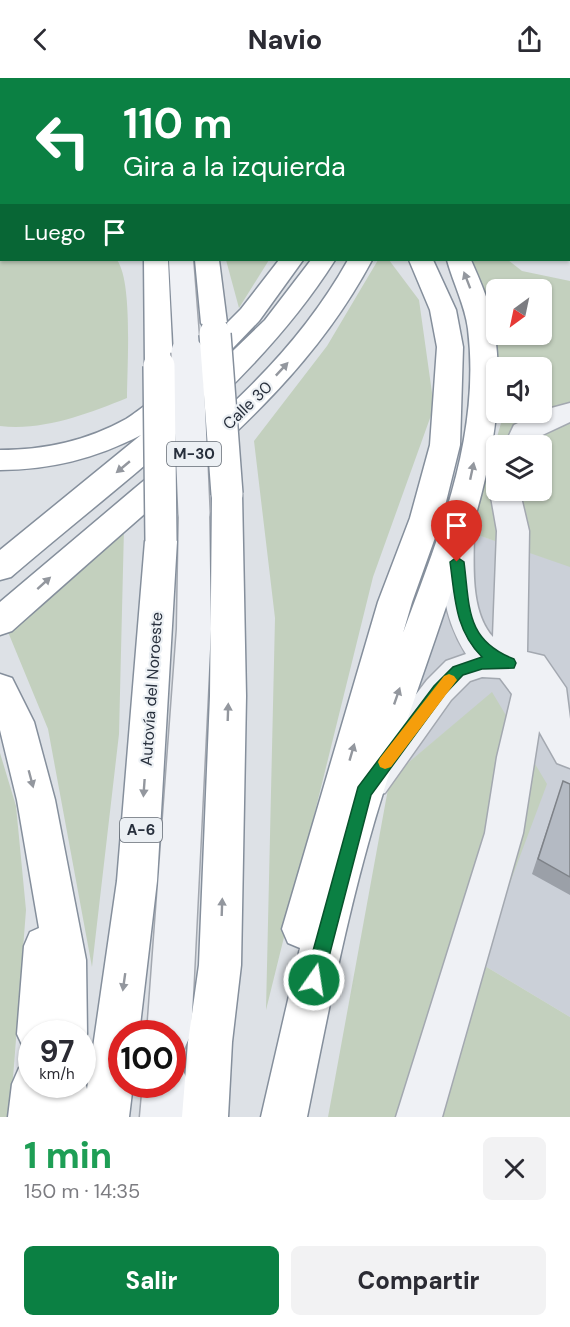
<!DOCTYPE html>
<html lang="es">
<meta charset="utf-8">
<style>
body{margin:0;font-family:"DM Sans",sans-serif;background:#f2f2f3;color:#2b2b33;height:100vh;display:flex;flex-direction:column;font-size:22px;white-space:nowrap}
*{box-sizing:border-box;margin:0}
p{font-size:20px;color:#7c7c81}
.icon{flex:none;width:33px;height:33px;fill:none;stroke:currentColor;stroke-width:2;stroke-linecap:round;stroke-linejoin:round}
.map{position:relative;height:1039px;overflow:hidden}
.side{display:flex;flex-direction:column;background:#fff;flex:1}
.side>*{flex:none}
.guide{position:absolute;left:0px;top:0px;width:570px;height:183px;box-shadow:0 2px 4px #0004;background:#0b8043;color:#fff;overflow:hidden}
.needle{width:39px;rotate:213deg}
.fabs{position:absolute;left:486px;top:201px;display:grid;gap:12px}
.fabs a{display:grid;place-items:center;width:66px;height:66px;border-radius:9px;background:#fff;box-shadow:0 2px 4px #0004;font-size:30px}
.speed{position:absolute;left:18px;top:942px;display:flex;gap:12px;font-size:30px;font-weight:700;text-align:center}
.speed>*{display:grid;place-content:center;width:78px;height:78px;border-radius:50%;background:#fff;box-shadow:0 2px 4px #0004;line-height:1}
.speed small{font-size:15px;font-weight:400}
.speed .limit{border:9px solid #d22;background:#fff;color:#111}
.pin{position:absolute;display:grid;place-items:center;width:51px;height:51px;color:#fff;margin:-62px -26px;border-radius:50% 50% 50% 0;rotate:-45deg;box-shadow:0 0 6px #0007}
.pin .icon{rotate:45deg}
.me{position:absolute;width:66px;margin:-33px;rotate:13deg;stroke-linejoin:round;filter:drop-shadow(0 0 4px #0008)}
.turn{display:flex;align-items:center;gap:21px;height:126px;padding:0 24px;font-size:27px}
.turn .icon{width:78px;height:78px;stroke-width:2.5}
.turn b{display:block;font-size:42px;line-height:51px}
.then{display:flex;align-items:center;height:57px;padding:0 24px;background:#0003;gap:12px;font-size:22px}
.round{display:grid;place-items:center;flex:none;width:63px;height:63px;border-radius:9px;background:#f2f2f3}
.headline{display:flex;align-items:center;justify-content:space-between;height:102px;padding:0 24px}
h1{font-size:36px;font-weight:800;line-height:45px;color:#1e9e55}
.button{display:flex;gap:12px;margin-top:auto;padding:12px 24px}
.button a{flex:1;height:69px;border-radius:9px;background:#0b8043;color:#fff;font-size:24px;font-weight:800;line-height:69px;text-align:center}
.button a+a{background:#f2f2f3;color:#2b2b33}
header{display:flex;justify-content:space-between;align-items:center;height:78px;padding:0 24px;background:#fff;font-size:27px;font-weight:800}
.map>svg:first-child{display:block}
.built{fill:#cbd0d8}
.green{fill:#c3d0be;fill-rule:evenodd}
.lines{fill:none;stroke-linecap:round;stroke-linejoin:round}
.minor-casing{stroke:#a3a8b0;stroke-width:3}
.highway-casing{stroke:#858f9c;stroke-width:3}
.minor{fill:#eff1f5;fill-rule:evenodd}
.highway{fill:#fff;fill-rule:evenodd}
.minor-bridge-casing{stroke:#a3a8b0;stroke-width:34;stroke-linecap:butt}
.highway-bridge-far1-casing{stroke:#858f9c;stroke-width:26;stroke-linecap:butt}
.highway-bridge-casing{stroke:#858f9c;stroke-width:34;stroke-linecap:butt}
.minor-bridge{stroke:#eff1f5;stroke-width:31}
.highway-bridge-far1{stroke:#fff;stroke-width:23}
.highway-bridge{stroke:#fff;stroke-width:31}
.wall{fill:#9ba0a8}
.building{fill:#b4bac3;stroke:#7e8288;stroke-width:1.5}
.oneway{fill:#93979e}
.route{fill:#0b8043;stroke:#07532c;stroke-width:1.5}
.slow{fill:#f59e0b}
.labels{text-anchor:middle;stroke-width:4.5;stroke-linejoin:round;paint-order:stroke}
.shield{fill:#ecf0f4;stroke:#626973;stroke-width:1.5}
.shield-label{font-size:15px;font-weight:bold;fill:#272f3c}
.street-label{font-size:16px;fill:#272f3c;stroke:#ecf0f4}
</style>
<header><svg class="icon" aria-label="back" viewBox="0 0 24 24"><path d="M15 5l-7 7 7 7"/></svg>Navio<svg class="icon" aria-label="share" viewBox="0 0 24 24"><path d="M12 15V3M7 8l5-5 5 5M5 13v7h14v-7"/></svg></header>
<div class="map">
<svg width="570" height="1039" viewBox="0 0 570 1039">
<rect width="100%" height="100%" fill="#dde1e6"/>
<path class="built" d="M 0,0 L 336,0 L 2,2 L 0,108 Z
M 469,454 L 570,488 L 570,939 L 480,885 L 492,615 L 390,700 Z"/>
<path class="green" d="M 0,141 L 2,182 L 117,182 C 133,204 127,290 127,320 C 87,336 44,353 0,348 Z
M 226,182 L 269,182 L 239,230 Z
M 378,182 L 389,182 L 419,222 L 434,329 L 373,499 L 266,932 L 275,540 L 254,363 L 327,268 Z
M 466,182 L 508,182 L 522,193 L 570,203 L 570,489 L 469,454 L 504,335 L 542,334 L 542,290 L 496,290 L 496,299 ZM 496,212 L 542,212 L 542,256 L 496,256 ZM 496,368 L 542,368 L 542,412 L 496,412 Z
M 124,450 L 119,656 L 92,889 L 48,651 L 8,554 Z
M 492,614 L 547,706 L 480,885 L 570,939 L 570,1039 L 328,1039 L 390,700 Z
M 0,675 L 16,728 L 26,832 L 10,1039 L 0,1039 Z"/>
<g class="lines">
<g class="minor-casing">
<path id="minor" d="M 130,0 L 150,0 L 150,2 L 130,2 Z
M 268,0 L 288,0 L 288,2 L 268,2 Z
M 0,10 L 2,10 L 2,23 L 0,23 Z
M 0,38 L 2,38 L 0,51 Z
M 570,60 L 570,76 L 568,76 L 568,61 Z
M 568,148 L 570,148 L 570,162 L 568,162 Z
M 169,182 L 193,182 L 200,274 L 197,280 L 187,282 L 177,280 L 174,274 Z
M 570,325 L 570,344 L 536,360 L 533,368 L 504,368 L 514,347 L 544,332 Z
M 496,404 L 496,412 L 522,412 L 521,419 L 529,453 L 527,574 L 544,578 L 566,610 L 570,641 L 570,690 L 557,685 L 539,653 L 523,755 L 442,1039 L 396,1039 L 485,755 L 497,679 L 512,616 L 500,600 L 482,599 L 470,603 L 451,622 L 385,715 L 372,719 L 359,715 L 353,703 L 359,691 L 427,602 L 446,583 L 466,576 C 440,534 441,498 442,450 L 447,442 L 458,439 L 469,442 L 474,450 C 474,483 469,533 493,559 L 497,453 L 491,419 Z
M 194,424 L 205,427 L 209,435 L 211,551 L 191,956 L 184,971 L 172,976 L 172,956 L 147,956 L 177,551 L 179,435 L 183,427 Z
M 172,986 L 182,990 L 189,1006 L 186,1039 L 140,1039 L 143,1006 L 172,1006 Z"/>
</g>
<g class="highway-casing">
<path id="highway" d="M 111,0 L 131,0 L 131,2 L 111,2 Z
M 152,0 L 172,0 L 173,2 L 153,2 Z
M 340,0 L 360,0 L 339,2 Z
M 386,0 L 406,0 L 406,2 L 386,2 Z
M 430,0 L 450,0 L 450,2 L 430,2 Z
M 0,82 L 2,82 L 2,96 L 0,96 Z
M 0,119 L 2,119 L 2,133 L 0,133 Z
M 144,182 L 168,182 L 173,288 L 169,294 L 159,297 L 149,294 L 145,288 Z
M 195,182 L 219,182 L 227,245 L 241,231 L 279,182 L 303,182 L 259,243 L 209,295 L 199,298 L 189,295 L 185,289 L 221,251 L 214,253 L 205,251 L 201,245 Z
M 311,182 L 335,182 C 254,310 125,401 11,499 L 0,502 L 0,472 L 141,357 C 97,380 50,392 0,392 L 0,372 C 45,372 86,363 126,341 C 144,330 161,310 183,316 L 185,319 L 265,242 Z
M 348,182 L 372,182 C 316,287 237,355 149,432 C 103,472 57,513 12,553 L 0,557 L 0,524 C 45,486 90,448 135,410 C 218,341 295,277 348,182 Z
M 409,182 L 433,182 L 456,232 L 463,269 L 460,367 L 442,440 L 412,524 L 403,555 C 439,457 481,358 468,251 C 465,227 453,205 447,182 L 471,182 C 480,203 491,226 494,250 C 509,343 478,435 448,523 C 427,586 404,649 384,712 C 350,819 329,930 307,1039 L 261,1039 L 300,870 L 288,865 L 282,851 L 378,524 L 410,440 L 430,367 L 437,269 L 430,232 Z
M 227,405 L 238,408 L 242,416 L 246,618 L 241,887 L 232,964 L 228,1039 L 182,1039 L 188,964 L 199,887 L 210,618 L 212,416 L 216,408 Z
M 161,451 L 172,455 L 177,463 L 157,803 L 139,956 L 122,956 L 122,1006 L 133,1006 L 129,1039 L 8,1039 L 12,1006 L 19,990 L 32,985 L 32,1006 L 82,1006 L 82,994 L 87,1011 L 117,803 L 145,463 L 150,455 Z
M 0,596 L 12,600 L 34,644 L 55,722 L 86,882 L 87,956 L 82,967 L 82,956 L 32,956 L 32,975 L 24,971 L 17,956 L 24,868 L 30,854 L 39,850 L 17,722 L 0,652 Z"/>
</g>
<use href="#minor" class="minor"/>
<use href="#highway" class="highway"/>
<g class="minor-bridge-casing">
<path id="minor-bridge" d="M 187,274 L 194,435"/>
</g>
<g class="highway-bridge-far1-casing">
<path id="highway-bridge-far1" d="M 214,245 L 215,258"/>
</g>
<g class="highway-bridge-casing">
<path id="highway-bridge" d="M 215,256 L 227,416
M 159,288 L 161,463"/>
</g>
<use href="#minor-bridge" class="minor-bridge"/>
<use href="#highway-bridge-far1" class="highway-bridge-far1"/>
<use href="#highway-bridge" class="highway-bridge"/>
</g>
<path class="wall" d="M 563,703 L 570,706 L 570,817 L 532,796 Z"/>
<path class="building" d="M 220,0 L 236,0 L 238,2 L 221,2 Z
M 300,0 L 310,0 L 310,2 L 300,2 Z
M 563,703 L 570,706 L 570,799 L 538,781 Z"/>
<defs><path id="oneway-solid" d="M-6-.8H1V-3.2L6.5 0L1 3.2V.8H-6Z" transform="scale(1.5)"/></defs>
<g class="oneway">
<use href="#oneway-solid" transform="translate(467 202) rotate(-111)"/>
<use href="#oneway-solid" transform="translate(282 291) rotate(-47)"/>
<use href="#oneway-solid" transform="translate(123 389) rotate(140)"/>
<use href="#oneway-solid" transform="translate(472 393) rotate(-78)"/>
<use href="#oneway-solid" transform="translate(44 505) rotate(-42)"/>
<use href="#oneway-solid" transform="translate(397 618) rotate(-71)"/>
<use href="#oneway-solid" transform="translate(228 634) rotate(-88)"/>
<use href="#oneway-solid" transform="translate(352 674) rotate(-74)"/>
<use href="#oneway-solid" transform="translate(31 701) rotate(75)"/>
<use href="#oneway-solid" transform="translate(144 710) rotate(94)"/>
<use href="#oneway-solid" transform="translate(222 829) rotate(-88)"/>
<use href="#oneway-solid" transform="translate(124 904) rotate(98)"/>
</g>
<path class="route" d="M 457,479 L 464,484 C 470,529 465,562 514,581 L 516,585 L 514,590 L 482,591 L 463,597 L 445,616 L 371,717 L 323,902 L 320,908 L 314,910 L 308,908 L 305,902 L 358,709 L 434,608 L 453,589 L 482,579 C 455,552 455,520 450,484 Z"/>
<path class="slow" d="M 449,596 L 454,598 L 457,602 L 454,606 L 391,689 L 385,691 L 380,689 L 378,684 L 380,680 L 444,598 Z"/>
<g class="labels">
<g class="shield">
<rect x="167" y="364" width="54" height="24" rx="4.5"/>
<rect x="120" y="740" width="42" height="24" rx="4.5"/>
</g>
<g class="shield-label">
<text x="194" y="381">M-30</text>
<text x="141" y="757">A-6</text>
</g>
<g class="street-label">
<text transform="translate(247 327) rotate(-44)" y="6">Calle 30</text>
<text transform="translate(151 611) rotate(-86)" y="6">Autovía del Noroeste</text>
</g>
</g>
</svg>
<div class="fabs">
<a><svg class="needle" viewBox="-14 -14 28 28"><path d="M0-13l5 13h-10z" fill="#e53935"/><path d="M0 13l5-13h-10z" fill="#7c7c81"/></svg></a>
<a><svg class="icon" aria-label="sound" viewBox="0 0 24 24"><path d="M4 9h4l5-4v14l-5-4H4zM17 9q2 3 0 6"/></svg></a>
<a><svg class="icon" aria-label="layers" viewBox="0 0 24 24"><path d="M12 4l9 5-9 5-9-5zM3 14l9 5 9-5"/></svg></a>
</div>
<div class="speed"><div>97<small>km/h</small></div><div class="limit">100</div></div>
<div class="pin" style="left:457px;top:484px;background:#d93025"><svg class="icon" aria-label="arrive" viewBox="0 0 24 24"><path d="M6 21V4h12l-3 4 3 4H6"/></svg></div>
<svg class="me" style="left:314px;top:902px" viewBox="-20 -20 40 40"><circle r="17" fill="#0b8043" stroke="#fff" stroke-width="3"/><path d="M0-11L8 9 0 5-8 9z" fill="#fff"/></svg>
<div class="guide">
<div class="turn"><svg class="icon" aria-label="left" viewBox="0 0 24 24"><path d="M17 20v-9H6M10 6l-5 5 5 5"/></svg><div><b>110 m</b>Gira a la izquierda</div></div>
<div class="then">Luego<svg class="icon" aria-label="arrive" viewBox="0 0 24 24"><path d="M6 21V4h12l-3 4 3 4H6"/></svg></div>
</div>
</div>
<section class="side">
<div class="headline"><div><h1>1 min</h1><p>150 m · 14:35</p></div><a class="round"><svg class="icon" aria-label="close" viewBox="0 0 24 24"><path d="M6 6l12 12M18 6L6 18"/></svg></a></div>
<div class="button"><a>Salir</a><a>Compartir</a></div>
</section>
